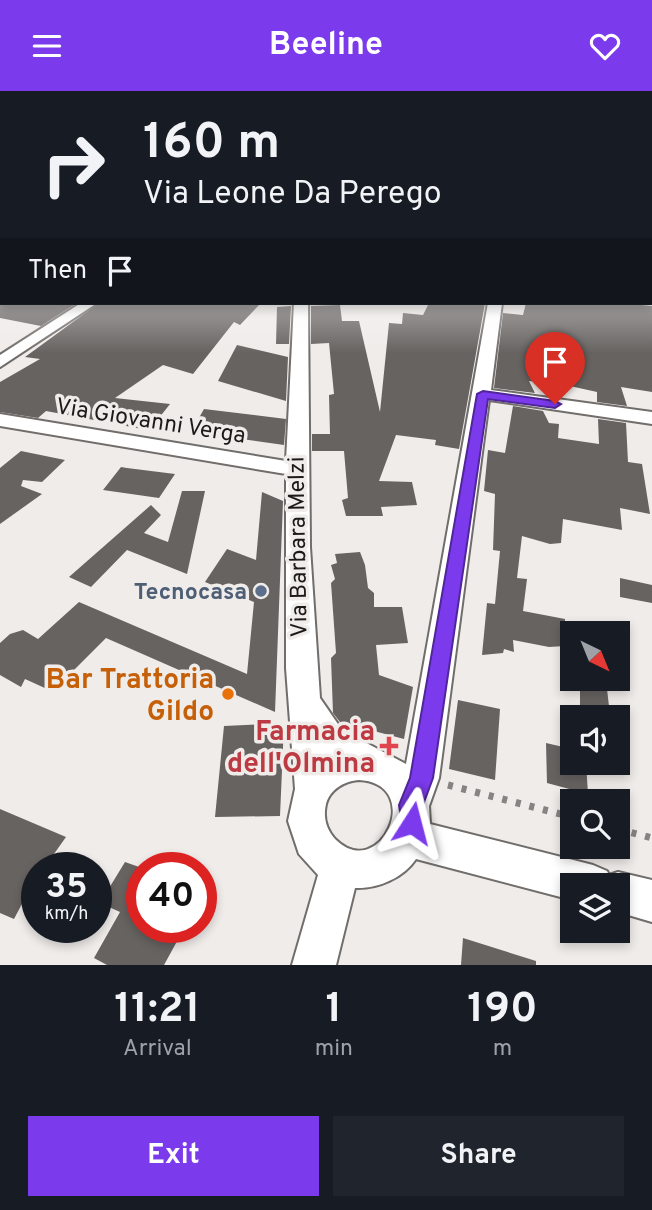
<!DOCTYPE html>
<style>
body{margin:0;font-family:Overpass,sans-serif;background:#20242c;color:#f1f3f6;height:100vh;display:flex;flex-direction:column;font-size:26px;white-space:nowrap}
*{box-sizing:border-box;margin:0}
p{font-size:23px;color:#9ea1a6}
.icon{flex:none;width:38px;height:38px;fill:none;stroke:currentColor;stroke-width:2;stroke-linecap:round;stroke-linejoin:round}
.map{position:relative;height:874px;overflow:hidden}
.sheet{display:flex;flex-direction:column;background:#171b24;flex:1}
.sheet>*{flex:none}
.top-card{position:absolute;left:0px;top:0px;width:653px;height:214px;box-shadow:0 4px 10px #0003;background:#171b24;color:#f1f3f6;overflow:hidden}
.needle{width:46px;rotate:137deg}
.fabs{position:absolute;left:560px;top:530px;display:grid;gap:14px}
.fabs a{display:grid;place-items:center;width:70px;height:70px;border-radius:0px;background:#171b24;box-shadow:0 4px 10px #0003;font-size:35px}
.speed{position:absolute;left:21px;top:761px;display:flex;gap:14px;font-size:35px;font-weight:700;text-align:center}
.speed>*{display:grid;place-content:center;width:91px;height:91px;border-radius:50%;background:#171b24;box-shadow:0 4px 10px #0003;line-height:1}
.speed small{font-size:18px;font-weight:400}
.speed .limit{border:10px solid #d22;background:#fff;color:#111}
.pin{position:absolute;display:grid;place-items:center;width:60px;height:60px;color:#fff;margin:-72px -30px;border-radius:50% 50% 50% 0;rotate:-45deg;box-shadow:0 0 7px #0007}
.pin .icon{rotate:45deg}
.me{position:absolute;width:77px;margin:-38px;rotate:9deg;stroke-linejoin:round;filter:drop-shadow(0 0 5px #0008)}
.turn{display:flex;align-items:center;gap:24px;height:147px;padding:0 28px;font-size:32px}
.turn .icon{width:91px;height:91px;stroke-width:2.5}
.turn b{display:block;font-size:49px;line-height:60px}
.then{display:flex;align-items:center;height:66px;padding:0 28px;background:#0003;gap:14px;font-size:26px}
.eta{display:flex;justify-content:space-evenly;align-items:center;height:119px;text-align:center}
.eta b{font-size:42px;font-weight:700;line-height:49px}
.primary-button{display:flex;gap:14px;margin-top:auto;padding:14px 28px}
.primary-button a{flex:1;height:80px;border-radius:0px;background:#7c3aed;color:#fff;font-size:28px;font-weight:700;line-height:80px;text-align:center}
.primary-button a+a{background:#20242c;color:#f1f3f6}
header{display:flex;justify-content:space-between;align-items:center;height:91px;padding:0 28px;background:#7c3aed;color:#fff;font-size:32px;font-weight:700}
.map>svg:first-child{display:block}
.building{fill:#666361}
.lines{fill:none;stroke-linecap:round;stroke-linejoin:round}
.minor-casing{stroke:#706d6b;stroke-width:4}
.path{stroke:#868382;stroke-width:7;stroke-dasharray:5 9;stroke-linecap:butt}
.minor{fill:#fff;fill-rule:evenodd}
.route{fill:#7c3aed;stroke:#51269a;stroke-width:2}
.service-dot{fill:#5c6f8a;stroke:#f0ecea;stroke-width:2.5}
.food-dot{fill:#e8710a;stroke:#f0ecea;stroke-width:2.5}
.health-dot{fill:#e0444e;stroke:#f0ecea;stroke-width:2.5}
.labels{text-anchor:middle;stroke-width:7;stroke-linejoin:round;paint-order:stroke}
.street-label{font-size:23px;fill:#1b1a19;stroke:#f0ecea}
.service-label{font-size:23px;font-weight:bold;fill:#4e5e75;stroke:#f0ecea;text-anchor:end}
.near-food-label{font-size:28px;font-weight:bold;fill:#c56008;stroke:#f0ecea;text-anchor:end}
.near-health-label{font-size:28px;font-weight:bold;fill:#be3a42;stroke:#f0ecea;text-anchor:end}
</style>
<header><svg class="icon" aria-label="menu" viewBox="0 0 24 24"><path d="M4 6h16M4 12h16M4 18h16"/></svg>Beeline<svg class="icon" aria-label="heart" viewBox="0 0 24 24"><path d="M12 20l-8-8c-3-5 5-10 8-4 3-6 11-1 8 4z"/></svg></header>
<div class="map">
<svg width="652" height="874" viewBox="0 0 652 874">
<rect width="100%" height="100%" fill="#f0ecea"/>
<path class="building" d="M 0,209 L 2,212 L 77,212 L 41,235 L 0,227 Z
M 99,212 L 261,212 L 240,234 L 234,231 L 193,283 L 163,274 L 115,307 L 170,313 L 155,332 L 147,331 L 142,338 L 46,320 L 38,327 L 0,321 L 0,291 L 40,268 L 25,266 Z
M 429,212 L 485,212 L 459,358 L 435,354 L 436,349 L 396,344 L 379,390 L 412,391 L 417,414 L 381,416 L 383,425 L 346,425 L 342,409 L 348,407 L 344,360 L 312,360 L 312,343 L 330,343 L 329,304 L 334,303 L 329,252 L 311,253 L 311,215 L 340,214 L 342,230 L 359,230 L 380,321 L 389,232 L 402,233 L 403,222 L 423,224 Z
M 526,212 L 621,212 L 652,215 L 652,301 L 621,296 L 627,315 L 597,311 L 597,301 L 570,295 L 529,290 L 535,302 L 494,297 L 503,222 L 523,224 Z
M 291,215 L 289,253 L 276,253 L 277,216 Z
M 237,254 L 288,266 L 286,310 L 218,290 Z
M 513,315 L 543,320 L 549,332 L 559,333 L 558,347 L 599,353 L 598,328 L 626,332 L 628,371 L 642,373 L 650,423 L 620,417 L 622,439 L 563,428 L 561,452 L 550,453 L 522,445 L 517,487 L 527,488 L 523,520 L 565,528 L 565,555 L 549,556 L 513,549 L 514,561 L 504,558 L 503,562 L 482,564 L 487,512 L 495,513 L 500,460 L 493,459 L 495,403 L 484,400 L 488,359 L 505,362 Z
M 204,318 L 286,328 L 284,354 L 191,341 Z
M 21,360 L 65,369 L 42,391 L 23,389 L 21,395 L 42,403 L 0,433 L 0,377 Z
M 121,376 L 127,377 L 175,383 L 159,407 L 103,399 Z
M 182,400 L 205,400 L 187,483 L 127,459 L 91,496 L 69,486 L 151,414 L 161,424 L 144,442 L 168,451 Z
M 262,401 L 283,410 L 275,621 L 106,547 L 58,595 L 52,592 L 47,598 L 25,588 L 21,596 L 0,584 L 0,552 L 10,543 L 23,539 L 38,548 L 79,511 L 247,583 L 254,511 L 205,491 L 227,458 L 256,469 Z
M 360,461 L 365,474 L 368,497 L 374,502 L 374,516 L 402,516 L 408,552 L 376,554 L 379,584 L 413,596 L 404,648 L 340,631 L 333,622 L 331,567 L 336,562 L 331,492 L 335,488 L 331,474 L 337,472 L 335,463 Z
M 620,487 L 652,494 L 652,512 L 620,506 Z
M 580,592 L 607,598 L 610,624 L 580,619 Z
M 458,609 L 500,618 L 495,689 L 449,678 Z
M 268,633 L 284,633 L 280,725 L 215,726 L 224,635 Z
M 546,652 L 572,658 L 572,672 L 586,672 L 588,703 L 547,692 Z
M 0,718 L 66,746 L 44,777 L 37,777 L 37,799 L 25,807 L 14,828 L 0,822 Z
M 125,771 L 142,777 L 142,836 L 170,836 L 181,843 L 164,874 L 107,874 L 94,867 L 120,821 L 100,812 Z
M 463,847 L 536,870 L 536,874 L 461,874 Z"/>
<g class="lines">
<g class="minor-casing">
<path id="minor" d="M 651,156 L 652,156 L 652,164 L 651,164 Z
M 2,181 L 2,190 L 0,190 L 0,182 Z
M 651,201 L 652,201 L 652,209 L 651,209 Z
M 81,212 L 97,212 L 0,276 L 0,264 Z
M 294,212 L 308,212 L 310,456 L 320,607 L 342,639 L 406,673 L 488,212 L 502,212 L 491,299 L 652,321 L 652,333 L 489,309 L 439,687 L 429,715 L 430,733 L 593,774 L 607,780 L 609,784 L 618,781 L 652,789 L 652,831 L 618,821 L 618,794 L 572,794 L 572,809 L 416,768 C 403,787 378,798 355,797 L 336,874 L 292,874 L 318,784 L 299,763 L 288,730 L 295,698 L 286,577 L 286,383 L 0,335 L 0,323 L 286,370 ZM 359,689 C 426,693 380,793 335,748 C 326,738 323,726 326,713 C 330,698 345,690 359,689 Z"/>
</g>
<path class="path" d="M 448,694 L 572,726
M 618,738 L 652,747"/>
<use href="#minor" class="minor"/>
</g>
<linearGradient id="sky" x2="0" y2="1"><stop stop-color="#79afd8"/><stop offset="0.53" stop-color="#f8f6f6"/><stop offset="1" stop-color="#f8f6f6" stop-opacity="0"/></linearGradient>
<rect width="652" height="262" fill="url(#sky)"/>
<path class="route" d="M 483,300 L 555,310 L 561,313 L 555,317 L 488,308 L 433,687 L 423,714 L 424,732 L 420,741 L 412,744 L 403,741 L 399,714 L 410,687 L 477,303 Z"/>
<circle class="service-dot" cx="261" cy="500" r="7"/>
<circle class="food-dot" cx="228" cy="603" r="7"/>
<path class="health-dot" d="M385.5 644.5h7v7h7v7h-7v7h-7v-7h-7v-7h7z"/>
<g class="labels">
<g class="street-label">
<text transform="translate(151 329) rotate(9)" y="8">Via Giovanni Verga</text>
<text transform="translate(297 456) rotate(-91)" y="8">Via Barbara Melzi</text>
</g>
<g class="service-label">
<text x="247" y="508">Tecnocasa</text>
</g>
<g class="near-food-label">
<text x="214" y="597">Bar Trattoria<tspan x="214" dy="32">Gildo</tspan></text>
</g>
<g class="near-health-label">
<text x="375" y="649">Farmacia<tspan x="375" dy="32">dell'Olmina</tspan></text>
</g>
</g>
</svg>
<div class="fabs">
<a><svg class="needle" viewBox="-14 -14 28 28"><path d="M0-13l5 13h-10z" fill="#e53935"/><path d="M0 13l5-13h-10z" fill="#9ea1a6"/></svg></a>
<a><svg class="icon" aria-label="sound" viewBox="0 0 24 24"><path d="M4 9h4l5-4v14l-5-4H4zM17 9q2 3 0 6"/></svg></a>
<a><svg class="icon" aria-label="search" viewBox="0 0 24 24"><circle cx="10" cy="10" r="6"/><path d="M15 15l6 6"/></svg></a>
<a><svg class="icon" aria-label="layers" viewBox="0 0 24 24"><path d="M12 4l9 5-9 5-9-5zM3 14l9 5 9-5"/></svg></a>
</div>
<div class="speed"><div>35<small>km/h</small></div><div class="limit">40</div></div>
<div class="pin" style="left:555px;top:313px;background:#d93025"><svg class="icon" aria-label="arrive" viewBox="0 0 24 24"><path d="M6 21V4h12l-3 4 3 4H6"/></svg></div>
<svg class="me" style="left:412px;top:732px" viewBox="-20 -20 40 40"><path d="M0-17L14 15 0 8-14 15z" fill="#7c3aed" stroke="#fff" stroke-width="4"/></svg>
<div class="top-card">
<div class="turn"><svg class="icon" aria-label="right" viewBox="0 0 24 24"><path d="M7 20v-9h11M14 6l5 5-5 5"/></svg><div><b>160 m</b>Via Leone Da Perego</div></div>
<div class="then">Then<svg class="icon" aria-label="arrive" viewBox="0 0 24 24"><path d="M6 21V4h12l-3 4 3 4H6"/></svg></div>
</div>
</div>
<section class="sheet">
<div class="eta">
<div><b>11:21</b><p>Arrival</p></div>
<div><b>1</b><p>min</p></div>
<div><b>190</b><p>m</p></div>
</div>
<div class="primary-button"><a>Exit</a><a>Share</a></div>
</section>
